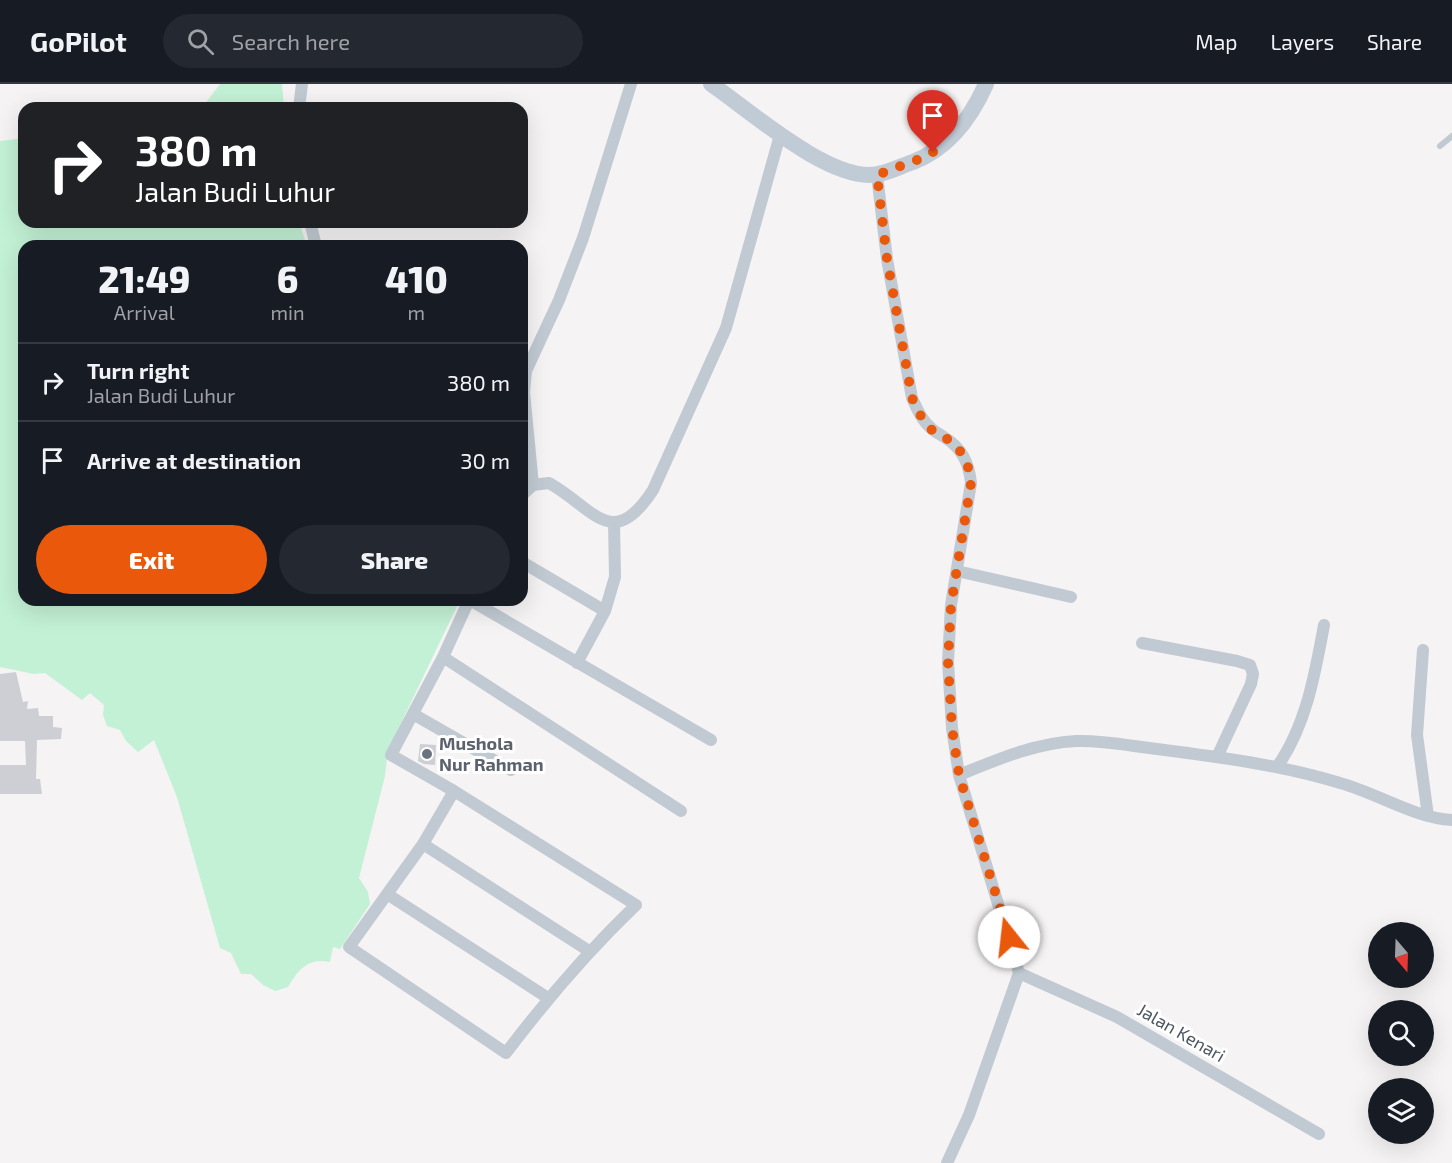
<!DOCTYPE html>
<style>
body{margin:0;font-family:"Exo 2",sans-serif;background:#242831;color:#f1f3f6;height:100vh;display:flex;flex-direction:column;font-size:22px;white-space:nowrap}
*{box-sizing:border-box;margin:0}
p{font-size:20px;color:#9ea1a6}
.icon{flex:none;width:33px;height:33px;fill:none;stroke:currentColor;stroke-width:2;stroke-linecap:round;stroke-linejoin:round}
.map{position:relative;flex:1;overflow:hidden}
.panel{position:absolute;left:18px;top:156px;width:510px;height:366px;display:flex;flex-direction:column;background:#171b24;border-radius:18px;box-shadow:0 6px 24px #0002}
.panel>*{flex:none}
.banner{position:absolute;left:18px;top:18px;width:510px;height:126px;border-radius:18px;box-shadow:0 6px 24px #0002;background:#202124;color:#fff;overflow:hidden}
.needle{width:39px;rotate:161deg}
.fabs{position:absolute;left:1368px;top:838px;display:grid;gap:12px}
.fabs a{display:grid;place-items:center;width:66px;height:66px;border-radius:50%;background:#171b24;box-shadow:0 6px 24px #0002;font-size:30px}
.pin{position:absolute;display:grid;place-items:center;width:51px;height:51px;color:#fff;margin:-62px -26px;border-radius:50% 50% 50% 0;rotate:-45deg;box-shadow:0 0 6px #0007}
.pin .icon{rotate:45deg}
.me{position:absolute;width:66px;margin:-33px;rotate:344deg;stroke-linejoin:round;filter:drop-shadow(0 0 4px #0008)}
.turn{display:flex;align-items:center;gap:21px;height:126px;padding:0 18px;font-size:27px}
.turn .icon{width:78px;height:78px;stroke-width:2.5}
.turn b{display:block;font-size:42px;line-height:51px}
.eta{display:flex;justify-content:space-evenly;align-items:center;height:102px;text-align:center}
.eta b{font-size:36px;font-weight:800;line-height:42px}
.button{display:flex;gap:12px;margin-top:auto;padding:12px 18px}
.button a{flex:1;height:69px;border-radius:36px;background:#ea580c;color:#fff;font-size:24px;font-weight:800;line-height:69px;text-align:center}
.button a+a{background:#242831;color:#f1f3f6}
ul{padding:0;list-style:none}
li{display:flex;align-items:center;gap:18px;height:78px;padding:0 18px;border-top:2px solid #363941}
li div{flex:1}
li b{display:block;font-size:22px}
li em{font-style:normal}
header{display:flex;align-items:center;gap:36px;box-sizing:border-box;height:84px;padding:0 30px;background:#171b24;border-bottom:2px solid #363941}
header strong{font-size:28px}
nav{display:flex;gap:33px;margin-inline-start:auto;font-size:21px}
.search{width:420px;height:54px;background:#242831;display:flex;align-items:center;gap:15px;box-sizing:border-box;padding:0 21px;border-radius:33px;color:#9ea1a6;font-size:22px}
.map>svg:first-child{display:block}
.green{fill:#c3f1d5}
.building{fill:#cdcfd5}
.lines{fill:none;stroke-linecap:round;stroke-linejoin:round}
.lane{stroke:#c1cad2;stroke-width:6}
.street{stroke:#c1cad2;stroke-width:12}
.secondary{stroke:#c1cbd6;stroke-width:16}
.route{stroke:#ea580c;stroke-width:10;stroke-dasharray:0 18}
.worship-dot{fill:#6b7280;stroke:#fff;stroke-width:2}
.labels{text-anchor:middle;stroke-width:6;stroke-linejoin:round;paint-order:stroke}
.worship-label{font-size:18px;font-weight:bold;fill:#5b616d;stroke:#fff;text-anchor:start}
.street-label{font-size:18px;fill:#4a5661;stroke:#fff}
</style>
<header>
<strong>GoPilot</strong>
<div class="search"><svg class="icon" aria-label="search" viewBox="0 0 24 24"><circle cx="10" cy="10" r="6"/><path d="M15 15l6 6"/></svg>Search here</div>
<nav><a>Map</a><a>Layers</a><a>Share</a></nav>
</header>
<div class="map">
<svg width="1452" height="1079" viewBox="0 0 1452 1079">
<rect width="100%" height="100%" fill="#f5f3f3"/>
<path class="green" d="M 220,0 L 282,0 L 284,24 L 202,24 Z
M 24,54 L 24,138 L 299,138 L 307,162 L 24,162 L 24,516 L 460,516 L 388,666 L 385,692 L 359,794 L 368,808 L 370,820 L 340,865 L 333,863 L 330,878 C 308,873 298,886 288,903 L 275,907 L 263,901 L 251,890 L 241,890 L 231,869 L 220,864 L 177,713 L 154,656 L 138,668 L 126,657 L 120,646 L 107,642 L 103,631 L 104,621 L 90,609 L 82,616 L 45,589 L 34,590 L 0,583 L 0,57 Z"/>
<path class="building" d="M 16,588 L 23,618 L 28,617 L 27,625 L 38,624 L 39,632 L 53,632 L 53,643 L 62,644 L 61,655 L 37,656 L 36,695 L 40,695 L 42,710 L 0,710 L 0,681 L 26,681 L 25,657 L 0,657 L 0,590 Z
M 420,660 L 436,661 L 435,681 L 424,680 L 418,677 Z"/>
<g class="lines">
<path class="lane" d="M 1440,62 L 1452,52"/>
<path class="street" d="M 299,24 L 302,0
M 877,91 L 887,175 L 912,314 C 917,325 922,337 932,345 C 935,348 940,350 944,353 C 962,364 969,379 971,399 L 951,521 L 948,578 L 952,644 L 959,691 L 1019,889 L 969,1031 L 947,1079
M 310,138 L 316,162
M 533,401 L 524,308 L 526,287 L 559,216 L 583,154 L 631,0
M 522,411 L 533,401 L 549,399 C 594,424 612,469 653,406 L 726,244 L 780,51
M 522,478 L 605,527 L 577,579
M 957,487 L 1071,513
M 470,516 L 711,656
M 605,527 L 615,493 L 614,439
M 1142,559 L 1237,577 L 1250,581 L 1253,590 L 1251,600 L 1217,673
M 1423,566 L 1417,651 L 1428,732
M 443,573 L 681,727
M 413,630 L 511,686
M 1277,683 C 1306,642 1315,590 1324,541
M 959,691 C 996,676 1035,659 1076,657 C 1103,656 1131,662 1157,665 C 1219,673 1281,681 1340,699 C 1377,709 1414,734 1452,736
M 454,707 L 423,760 L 349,863 L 506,969 C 546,916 588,867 636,821 L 454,707 L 391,671 L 443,573 L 469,516
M 423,760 L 589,867
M 387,810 L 548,914
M 1019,889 L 1117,933 L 1319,1050"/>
<path class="secondary" d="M 711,0 C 749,26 832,100 878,90 C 890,88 901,82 913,78 C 949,64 971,34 986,0"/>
</g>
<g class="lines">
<path class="route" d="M 933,68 L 922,74 L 877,91 L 887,175 L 912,314 C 917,325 922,337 932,346 C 935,348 940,350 944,353 C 962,364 969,379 971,399 L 951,521 L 948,578 L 952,644 L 959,691 L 1009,853"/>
</g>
<circle class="worship-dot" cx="427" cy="670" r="6"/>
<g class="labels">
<g class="worship-label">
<text x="439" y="666">Mushola<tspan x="439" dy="21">Nur Rahman</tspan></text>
</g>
<g class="street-label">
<text transform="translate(1181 949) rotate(30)" y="6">Jalan Kenari</text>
</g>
</g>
</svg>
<div class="fabs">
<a><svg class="needle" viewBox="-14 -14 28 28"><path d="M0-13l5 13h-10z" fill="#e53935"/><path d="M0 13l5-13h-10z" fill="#9ea1a6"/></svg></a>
<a><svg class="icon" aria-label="search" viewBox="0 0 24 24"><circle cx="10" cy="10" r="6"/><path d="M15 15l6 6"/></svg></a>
<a><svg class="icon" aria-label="layers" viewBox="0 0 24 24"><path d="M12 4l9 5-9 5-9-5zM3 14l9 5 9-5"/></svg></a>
</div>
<div class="pin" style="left:933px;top:68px;background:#d93025"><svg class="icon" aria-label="arrive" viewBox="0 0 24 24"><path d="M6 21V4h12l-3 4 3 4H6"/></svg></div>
<svg class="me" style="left:1009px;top:853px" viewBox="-20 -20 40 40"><circle r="19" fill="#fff"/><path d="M0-13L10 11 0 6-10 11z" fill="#ea580c"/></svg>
<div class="banner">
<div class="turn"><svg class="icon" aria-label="right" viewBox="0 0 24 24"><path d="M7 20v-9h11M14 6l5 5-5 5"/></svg><div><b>380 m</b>Jalan Budi Luhur</div></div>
</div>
<section class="panel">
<div class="eta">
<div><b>21:49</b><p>Arrival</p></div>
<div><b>6</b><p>min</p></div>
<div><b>410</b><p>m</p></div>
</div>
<ul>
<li><svg class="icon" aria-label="right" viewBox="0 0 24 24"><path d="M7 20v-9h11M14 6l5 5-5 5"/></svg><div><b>Turn right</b><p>Jalan Budi Luhur</p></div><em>380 m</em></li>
<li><svg class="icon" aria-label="arrive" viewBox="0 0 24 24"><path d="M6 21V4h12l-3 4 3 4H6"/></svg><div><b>Arrive at destination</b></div><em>30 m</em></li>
</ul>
<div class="button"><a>Exit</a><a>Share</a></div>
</section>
</div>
